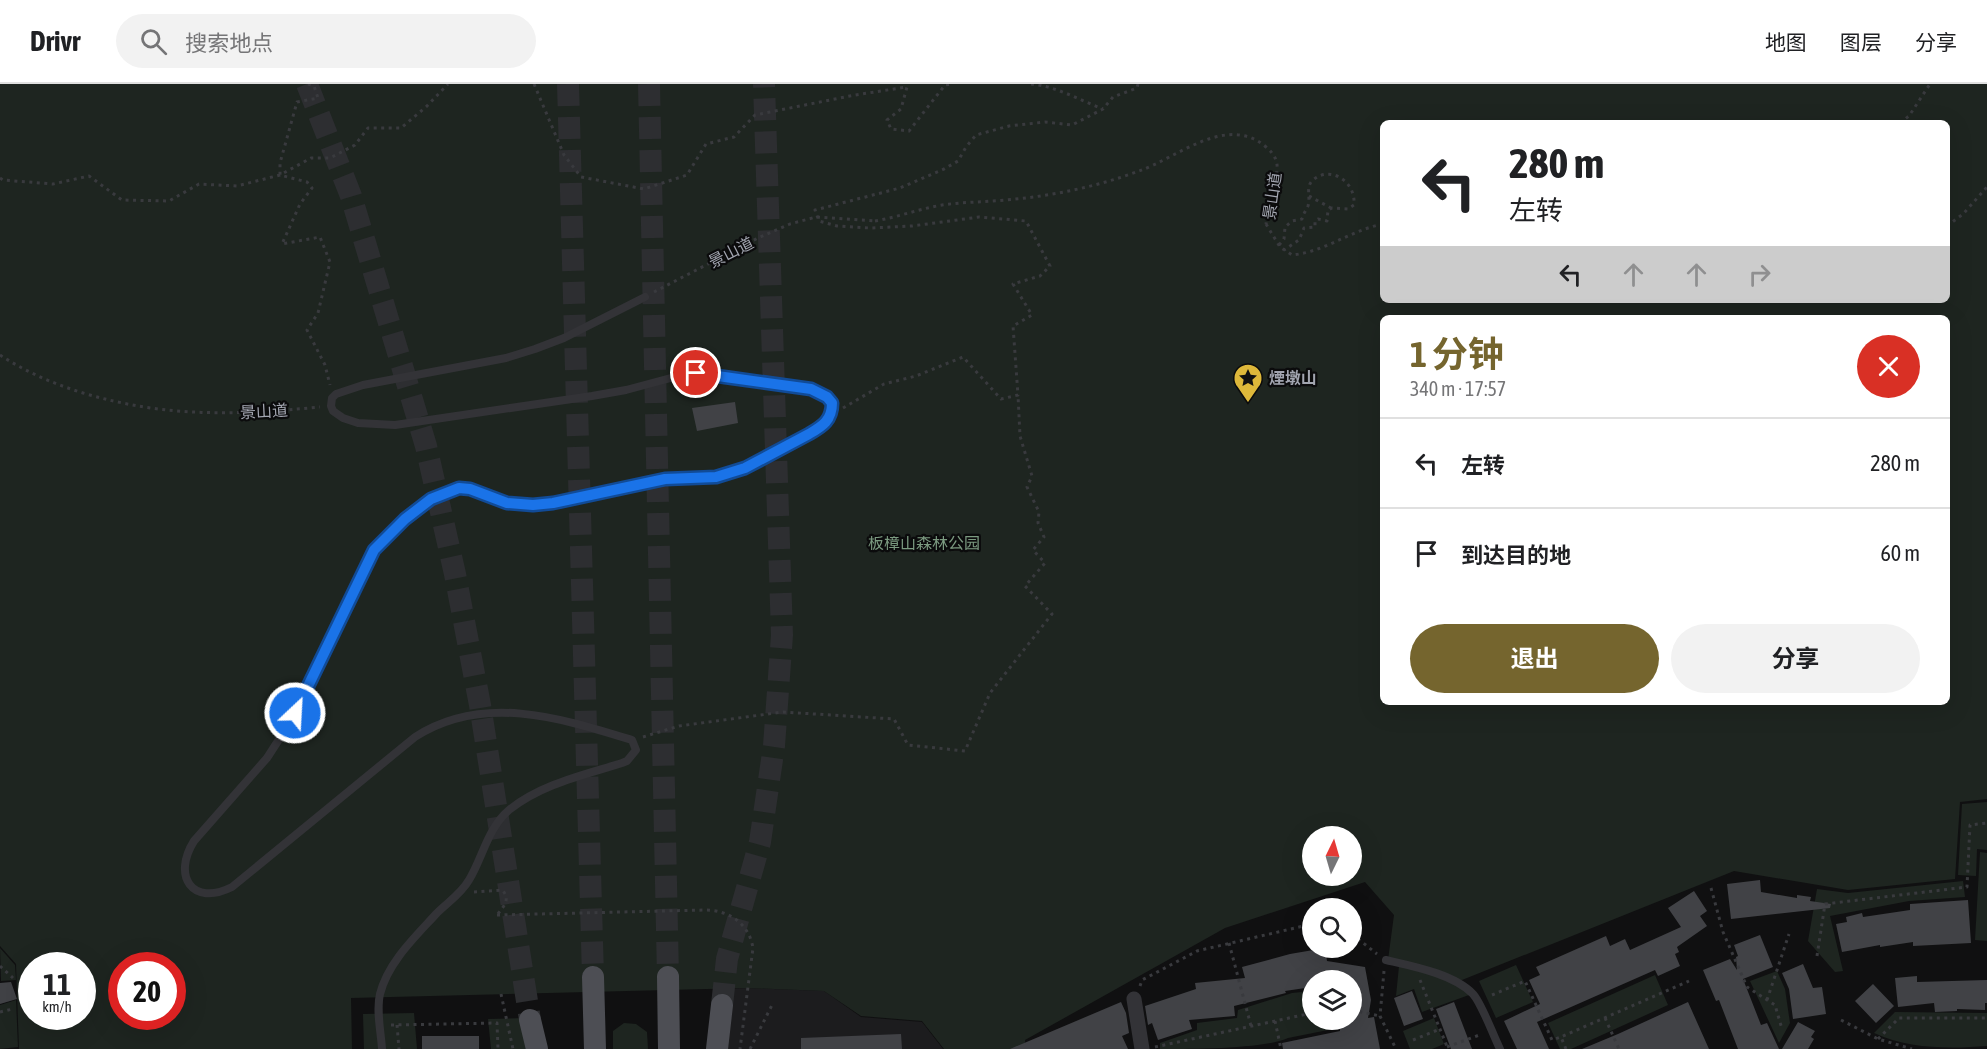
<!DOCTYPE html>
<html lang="zh">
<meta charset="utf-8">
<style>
body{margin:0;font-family:"Asap Condensed","Noto Sans SC",sans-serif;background:#f2f2f2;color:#202124;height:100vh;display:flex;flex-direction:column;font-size:22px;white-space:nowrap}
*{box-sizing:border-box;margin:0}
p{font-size:20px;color:#757577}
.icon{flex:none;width:33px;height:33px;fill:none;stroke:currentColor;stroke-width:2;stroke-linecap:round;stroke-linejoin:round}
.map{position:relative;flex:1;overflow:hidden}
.sheet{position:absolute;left:1380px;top:231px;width:570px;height:390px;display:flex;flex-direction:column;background:#fff;border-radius:9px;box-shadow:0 6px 24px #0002}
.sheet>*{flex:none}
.banner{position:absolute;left:1380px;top:36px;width:570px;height:183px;border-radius:9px;box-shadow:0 6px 24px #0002;background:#fff;color:#202124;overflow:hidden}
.needle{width:39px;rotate:5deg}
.buttons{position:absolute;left:1302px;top:742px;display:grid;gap:12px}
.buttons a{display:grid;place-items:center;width:60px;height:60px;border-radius:50%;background:#fff;box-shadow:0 6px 24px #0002;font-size:30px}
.speed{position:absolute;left:18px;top:868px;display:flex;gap:12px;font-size:30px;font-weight:700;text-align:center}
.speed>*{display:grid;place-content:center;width:78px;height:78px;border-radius:50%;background:#fff;box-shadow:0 6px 24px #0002;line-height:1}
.speed small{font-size:15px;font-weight:400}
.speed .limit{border:9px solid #d22;background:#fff;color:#111}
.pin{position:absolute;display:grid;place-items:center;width:51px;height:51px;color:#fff;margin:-26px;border:3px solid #fff;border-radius:50%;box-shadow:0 2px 6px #0007}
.me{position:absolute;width:66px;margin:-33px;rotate:25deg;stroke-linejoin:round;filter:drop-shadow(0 0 4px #0008)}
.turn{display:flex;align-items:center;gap:21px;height:126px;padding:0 30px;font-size:27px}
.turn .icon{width:78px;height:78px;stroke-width:2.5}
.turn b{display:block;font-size:42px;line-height:51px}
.lanes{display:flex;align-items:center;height:57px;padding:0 30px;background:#0003;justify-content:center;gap:30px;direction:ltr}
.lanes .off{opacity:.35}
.round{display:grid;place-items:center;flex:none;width:63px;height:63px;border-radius:32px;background:#f2f2f2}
.headline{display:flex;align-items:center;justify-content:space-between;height:102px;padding:0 30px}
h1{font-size:36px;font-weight:700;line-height:45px;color:#75652e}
.button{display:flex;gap:12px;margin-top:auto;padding:12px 30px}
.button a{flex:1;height:69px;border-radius:36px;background:#75652e;color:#fff;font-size:24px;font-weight:700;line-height:69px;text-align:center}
.button a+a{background:#f2f2f2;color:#202124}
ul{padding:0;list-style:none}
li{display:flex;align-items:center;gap:18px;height:90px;padding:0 30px;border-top:2px solid #e0e0e0}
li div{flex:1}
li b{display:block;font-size:22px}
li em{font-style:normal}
header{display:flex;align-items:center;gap:36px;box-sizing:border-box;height:84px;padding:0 30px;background:#fff;border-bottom:2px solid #e0e0e0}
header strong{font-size:28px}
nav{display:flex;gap:33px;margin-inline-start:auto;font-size:21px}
.search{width:420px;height:54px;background:#f2f2f2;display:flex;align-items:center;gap:15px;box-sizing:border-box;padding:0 21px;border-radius:33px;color:#757577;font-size:22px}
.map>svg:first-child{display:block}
.built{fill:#1c1c1e}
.green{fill:#1e2520;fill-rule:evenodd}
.building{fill:#414246}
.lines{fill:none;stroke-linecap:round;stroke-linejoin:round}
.primary-tunnel{stroke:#2d2e31;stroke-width:22;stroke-dasharray:22 11;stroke-linecap:butt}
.path{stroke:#393a3e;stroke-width:3;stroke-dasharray:3 4.5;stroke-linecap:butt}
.lane{stroke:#333337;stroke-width:8}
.street{stroke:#333337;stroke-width:15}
.primary{stroke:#4d4e54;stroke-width:22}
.path-bridge{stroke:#393a3e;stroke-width:3;stroke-dasharray:3 4.5;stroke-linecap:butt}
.route-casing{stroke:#114b97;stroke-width:15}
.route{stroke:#1a73e8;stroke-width:10}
.labels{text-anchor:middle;stroke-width:4.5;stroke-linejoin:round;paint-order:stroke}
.street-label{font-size:16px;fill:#a2a5b0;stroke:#0b0b0c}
.poi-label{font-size:16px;font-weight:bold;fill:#a2a5b0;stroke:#0b0b0c;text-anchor:start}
.park-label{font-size:16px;fill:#7b9a80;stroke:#0b0b0c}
</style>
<header>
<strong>Drivr</strong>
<div class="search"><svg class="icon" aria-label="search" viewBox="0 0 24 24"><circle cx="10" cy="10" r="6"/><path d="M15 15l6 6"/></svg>搜索地点</div>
<nav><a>地图</a><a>图层</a><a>分享</a></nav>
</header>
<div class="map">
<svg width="1987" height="965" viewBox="0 0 1987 965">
<rect width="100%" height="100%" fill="#101011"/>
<path class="built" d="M 747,904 L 824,907 L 861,933 L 922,938 L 943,965 L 719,965 L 724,905 Z"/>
<path class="green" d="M 0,0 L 1987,0 L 1987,715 L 1960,718 L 1955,795 L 1848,806 L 1734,787 L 1457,898 L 1388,876 L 1394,831 L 1365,798 L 1225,844 L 1025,956 L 1025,965 L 944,965 L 922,937 L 861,932 L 824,907 L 746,904 L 351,914 L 352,965 L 19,965 L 16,880 L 0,862 ZM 1383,39 L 1947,39 L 1947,216 L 1383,216 ZM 1383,234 L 1947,234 L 1947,618 L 1383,618 ZM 1312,753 L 1352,753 L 1352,792 L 1312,792 ZM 32,882 L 82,882 L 82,933 L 32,933 ZM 122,882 L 172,882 L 172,933 L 122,933 Z
M 1987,718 L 1987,766 L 1977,765 L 1976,792 L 1958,791 L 1962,720 Z
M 1980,768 L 1987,769 L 1987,857 L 1975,856 Z
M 1963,797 L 1965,813 L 1909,817 L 1830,832 L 1843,887 L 1835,888 L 1808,857 L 1817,805 L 1848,809 Z
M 0,864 L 15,881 L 16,896 L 1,897 Z
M 1516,881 L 1533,918 L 1496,934 L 1479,897 Z
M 1399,882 C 1421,886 1455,893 1469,911 L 1422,928 L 1414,905 L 1396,912 Z
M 1777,887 L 1785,905 L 1790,939 L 1779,959 L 1750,897 Z
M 1655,891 L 1668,921 L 1571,965 L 1560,965 L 1548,939 Z
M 1312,907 L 1312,936 L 1339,936 L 1336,937 L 1333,945 L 1288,954 C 1265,965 1190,965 1160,965 L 1160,959 L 1197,946 L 1197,939 L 1237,934 L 1238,926 L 1292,909 Z
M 16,916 L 18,963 L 0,965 L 0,921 Z
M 1895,928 L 1987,929 L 1987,962 C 1950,965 1908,965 1874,949 Z
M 414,929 L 417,965 L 364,965 L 363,930 Z
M 525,934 L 531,965 L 491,965 L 488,935 Z
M 1434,934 L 1444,960 L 1432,965 L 1410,965 L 1403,947 Z
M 624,939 L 636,940 L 647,948 L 648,965 L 613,965 L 613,947 Z"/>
<path class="building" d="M 735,318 L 738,339 L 697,347 L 692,324 Z
M 1760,796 L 1761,808 L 1797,814 L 1797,811 L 1811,813 L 1810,817 L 1831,820 L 1830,824 L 1731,835 L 1727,800 Z
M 1694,807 L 1707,827 L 1700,832 L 1707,842 L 1677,863 L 1679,868 L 1675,870 L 1680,882 L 1658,892 L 1655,886 L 1537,938 L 1549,965 L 1517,965 L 1504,937 L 1540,920 L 1529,896 L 1540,891 L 1536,883 L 1606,852 L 1610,862 L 1625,855 L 1630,866 L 1681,843 L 1668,824 Z
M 1968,816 L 1971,859 L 1913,862 L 1913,858 L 1880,863 L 1880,861 L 1842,868 L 1836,840 L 1847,838 L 1846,833 L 1862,829 L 1863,833 L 1910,826 L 1910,820 Z
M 1760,851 L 1773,883 L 1743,895 L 1761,941 L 1767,939 L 1779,965 L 1738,965 L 1719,916 L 1716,917 L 1703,886 L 1730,875 L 1737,886 L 1736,873 L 1738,872 L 1734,861 Z
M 1325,864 L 1327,877 L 1365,883 L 1371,916 L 1368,934 L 1374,933 L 1380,965 L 1283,965 L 1282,959 L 1340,947 L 1339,940 L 1352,937 L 1352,897 L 1312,897 L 1312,903 L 1285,907 L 1286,909 L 1234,922 L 1235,932 L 1189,936 L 1192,945 L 1158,956 L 1152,939 L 1148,941 L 1145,922 L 1196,905 L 1195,899 L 1245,894 L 1242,883 L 1290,870 Z
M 1803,880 L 1813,904 L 1822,903 L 1826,930 L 1793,935 L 1789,905 L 1782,889 Z
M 1917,892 L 1917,898 L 1987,896 L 1987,919 L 1985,919 L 1985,926 L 1957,925 L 1957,927 L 1935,928 L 1934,919 L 1898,923 L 1895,894 Z
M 11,898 L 17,915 L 0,920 L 0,899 Z
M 1873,900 L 1894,922 L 1876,939 L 1855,917 Z
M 1412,907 L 1423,935 L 1404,942 L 1394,914 Z
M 1121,918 L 1126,929 L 1129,949 L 1122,952 L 1128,965 L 1010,965 Z
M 1454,918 L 1472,965 L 1451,965 L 1436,925 Z
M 1688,918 L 1709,965 L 1582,965 L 1618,950 Z
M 1798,938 L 1815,947 L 1811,953 L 1814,955 L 1808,965 L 1782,965 Z
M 901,950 L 902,965 L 801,965 L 801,954 Z
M 422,952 L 479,952 L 479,965 L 422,965 Z"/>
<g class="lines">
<path class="primary-tunnel" d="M 307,0 L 351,112 L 426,362 L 455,490 L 480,621 L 530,936
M 568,0 L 593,893
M 649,0 L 668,893
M 722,921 L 727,875 L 760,758 L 774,662 L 782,551 L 764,0"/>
<path class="path" d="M 308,0 L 314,2 L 318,14 L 297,18 L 280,79 L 280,91 L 307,98 L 312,104 L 300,120 L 282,160 L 320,153 L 330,178 L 318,229 L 307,246 L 325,281 L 330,301
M 534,0 L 564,71 L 581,93 L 644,105 L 687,91 L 706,60 L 734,53 L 755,31 L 855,11 L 907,3 L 901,25 L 887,36 L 891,45 L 909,47 L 945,1 L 952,0
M 1031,0 C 1056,2 1079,16 1103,25
M 1900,39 L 1909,32 L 1930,0
M 0,94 L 3,96 L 53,100 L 89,92 L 122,116 L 169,117 L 199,100 L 237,102 L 280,91 L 311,74 L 330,74 L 355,61 L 368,44 L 401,44 L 427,22 L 448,0
M 1309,112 L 1331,124
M 1266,140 L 1280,163 L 1292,171 C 1325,168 1351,146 1383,140
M 1947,142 L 1963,130 L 1987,103
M 1279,161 L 1284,155 L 1285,143 L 1292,137 L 1302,135 C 1303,130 1306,127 1308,122 C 1311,113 1305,103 1313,96 C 1330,81 1356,97 1354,121 L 1348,125 L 1332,124 L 1328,126 L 1327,137 L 1318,135 L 1315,137 L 1315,143 L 1304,144 L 1299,156 L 1284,166
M 654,208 L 758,154 L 790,140 L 816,133 L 875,137
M 1846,216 L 1849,216
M 0,271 C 26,288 54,300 83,309 C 167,334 235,331 320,323
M 843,324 L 884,300 L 916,292 L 963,273 L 1001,315 L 1018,311 L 1013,242 L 1032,231 L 1013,200 L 1040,192 L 1050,182 L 1026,137 L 979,133 L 912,142 L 870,144 L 837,142 L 819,137 L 815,126 L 900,104 L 944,85 L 958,77 L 966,63 L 976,51 L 1009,42 L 1045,38 L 1072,41 L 1103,25 L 1113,13 L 1137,4 L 1138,0
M 643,653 L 679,642 L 783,628 L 894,635 L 908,661 L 965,667 L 990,609 L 1052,530 L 1025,502 L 1045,479 L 1033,466 L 1044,453 L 1038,439 L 1039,428 L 1027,403 L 1032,392 L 1020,352 L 1018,311
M 1711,804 L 1723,848 L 1747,903 L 1775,921 L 1782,945
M 474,808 L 502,806 C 511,815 504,822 497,831
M 497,831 L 705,826 C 728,826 749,839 753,864 L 740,965
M 1352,850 L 1377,870
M 1229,859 L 1251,942
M 1817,872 L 1825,820 L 1967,803 L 1970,741 L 1987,739
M 0,882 L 13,894
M 1384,887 L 1380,932 L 1396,965
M 1420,896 L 1448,965
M 1140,902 L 1142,896 L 1197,867 L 1312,840
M 501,910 L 513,965
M 1492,911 L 1525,897 L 1552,956 L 1561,953
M 1767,916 L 1789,850
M 1352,926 L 1380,932
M 0,928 L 13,925
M 1605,934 L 1619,965
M 1841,936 L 1878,955 L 1912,965
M 1275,937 L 1281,965
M 391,941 L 497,939 L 498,965
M 397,941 L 399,965
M 1878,955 L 1899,934 L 1987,934
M 1413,956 L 1440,945
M 1155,963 L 1312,929
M 1447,963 L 1482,950
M 750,965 L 772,921
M 1566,965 L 1561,953 L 1689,897"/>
<path class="lane" d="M 1386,876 C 1412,882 1454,890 1473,910 C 1482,920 1493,951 1500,965
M 382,965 C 381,948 376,927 380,910 C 388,878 416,852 437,829 C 448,818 461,810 469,796 C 483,773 487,745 509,726 C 541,700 584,691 622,679 L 627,677 L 636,666 L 632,656 C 561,634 483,609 415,653 L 232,803 C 192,823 172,792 194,757 L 267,674 L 278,657 L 295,629 L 365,483 L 374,466 L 416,424 L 431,415 L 459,404 L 482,408 L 507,419 L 533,421 L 553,419 L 640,399 L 728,390 L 745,384 L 819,344 L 831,331 L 832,319 L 827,313 L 811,305 L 696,289 L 682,291 L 626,306 L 592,312 L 395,341 L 358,339 L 343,334 L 333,327 L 331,322 L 332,314 L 336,310 L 363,301 L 506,274 L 535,265 L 564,254 L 645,213"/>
<path class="street" d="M 1134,915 L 1142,965"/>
<path class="primary" d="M 593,893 L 595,965
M 668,893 L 669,965
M 530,936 L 537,965
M 717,965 L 722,921"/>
<path class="path-bridge" d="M 875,137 C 898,133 919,125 942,121 C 963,118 984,118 1006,116 C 1052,112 1096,103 1139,87 C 1177,74 1227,29 1266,63 C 1286,80 1274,93 1269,112 C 1267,121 1267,131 1266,140"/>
</g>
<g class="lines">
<g class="route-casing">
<path id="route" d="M 295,629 L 374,466 L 405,435 L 431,415 L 459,404 L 470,405 L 507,419 L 533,421 L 553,419 L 665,395 L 716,393 L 745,384 L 809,350 C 823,342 832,336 832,319 L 827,313 L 811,305 L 696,289"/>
</g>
<use href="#route" class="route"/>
</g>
<defs>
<g id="sight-pin" transform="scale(1.5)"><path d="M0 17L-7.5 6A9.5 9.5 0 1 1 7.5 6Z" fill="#deb83a" stroke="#0b0b0c"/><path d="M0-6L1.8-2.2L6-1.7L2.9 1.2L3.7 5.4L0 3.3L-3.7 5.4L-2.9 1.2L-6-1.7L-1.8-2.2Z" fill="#111"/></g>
</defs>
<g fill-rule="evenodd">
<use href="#sight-pin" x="1248" y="294"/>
</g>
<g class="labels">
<g class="street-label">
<text transform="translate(1272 112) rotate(-82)" y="6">景山道</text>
<text transform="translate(731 168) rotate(-27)" y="6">景山道</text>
<text transform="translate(264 327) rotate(-3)" y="6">景山道</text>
</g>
<g class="poi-label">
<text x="1269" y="300">煙墩山</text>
</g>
<g class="park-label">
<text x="924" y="465">板樟山森林公园</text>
</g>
</g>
</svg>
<div class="buttons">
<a><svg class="needle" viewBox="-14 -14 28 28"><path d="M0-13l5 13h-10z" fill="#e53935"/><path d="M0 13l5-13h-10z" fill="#757577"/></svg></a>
<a><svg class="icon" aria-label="search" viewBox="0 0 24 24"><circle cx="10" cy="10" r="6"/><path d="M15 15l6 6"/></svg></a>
<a><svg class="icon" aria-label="layers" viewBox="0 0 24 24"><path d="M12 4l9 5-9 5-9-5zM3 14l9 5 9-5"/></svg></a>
</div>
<div class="speed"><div>11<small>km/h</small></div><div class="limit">20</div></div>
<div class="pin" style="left:696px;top:289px;background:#d93025"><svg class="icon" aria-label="arrive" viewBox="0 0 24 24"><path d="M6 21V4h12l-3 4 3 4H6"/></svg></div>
<svg class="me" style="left:295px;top:629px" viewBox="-20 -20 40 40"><circle r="17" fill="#1a73e8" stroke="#fff" stroke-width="3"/><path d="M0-11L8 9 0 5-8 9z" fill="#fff"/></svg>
<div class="banner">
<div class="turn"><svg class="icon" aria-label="left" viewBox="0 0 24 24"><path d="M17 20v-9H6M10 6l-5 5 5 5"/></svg><div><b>280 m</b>左转</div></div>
<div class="lanes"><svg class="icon" aria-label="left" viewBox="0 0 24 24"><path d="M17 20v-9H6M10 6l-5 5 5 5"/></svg><svg class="icon off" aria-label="ahead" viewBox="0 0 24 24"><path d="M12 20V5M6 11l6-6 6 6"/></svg><svg class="icon off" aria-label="ahead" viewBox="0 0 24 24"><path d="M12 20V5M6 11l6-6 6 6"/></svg><svg class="icon off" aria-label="right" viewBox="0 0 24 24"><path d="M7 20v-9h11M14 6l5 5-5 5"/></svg></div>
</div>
<section class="sheet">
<div class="headline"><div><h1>1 分钟</h1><p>340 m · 17:57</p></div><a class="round" style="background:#d93025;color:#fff"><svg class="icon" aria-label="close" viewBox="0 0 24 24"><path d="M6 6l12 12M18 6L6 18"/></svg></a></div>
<ul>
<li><svg class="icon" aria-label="left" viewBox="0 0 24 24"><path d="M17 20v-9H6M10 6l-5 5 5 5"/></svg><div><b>左转</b></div><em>280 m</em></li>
<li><svg class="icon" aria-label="arrive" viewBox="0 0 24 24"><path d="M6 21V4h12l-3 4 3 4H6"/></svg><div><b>到达目的地</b></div><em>60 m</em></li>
</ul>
<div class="button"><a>退出</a><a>分享</a></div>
</section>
</div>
